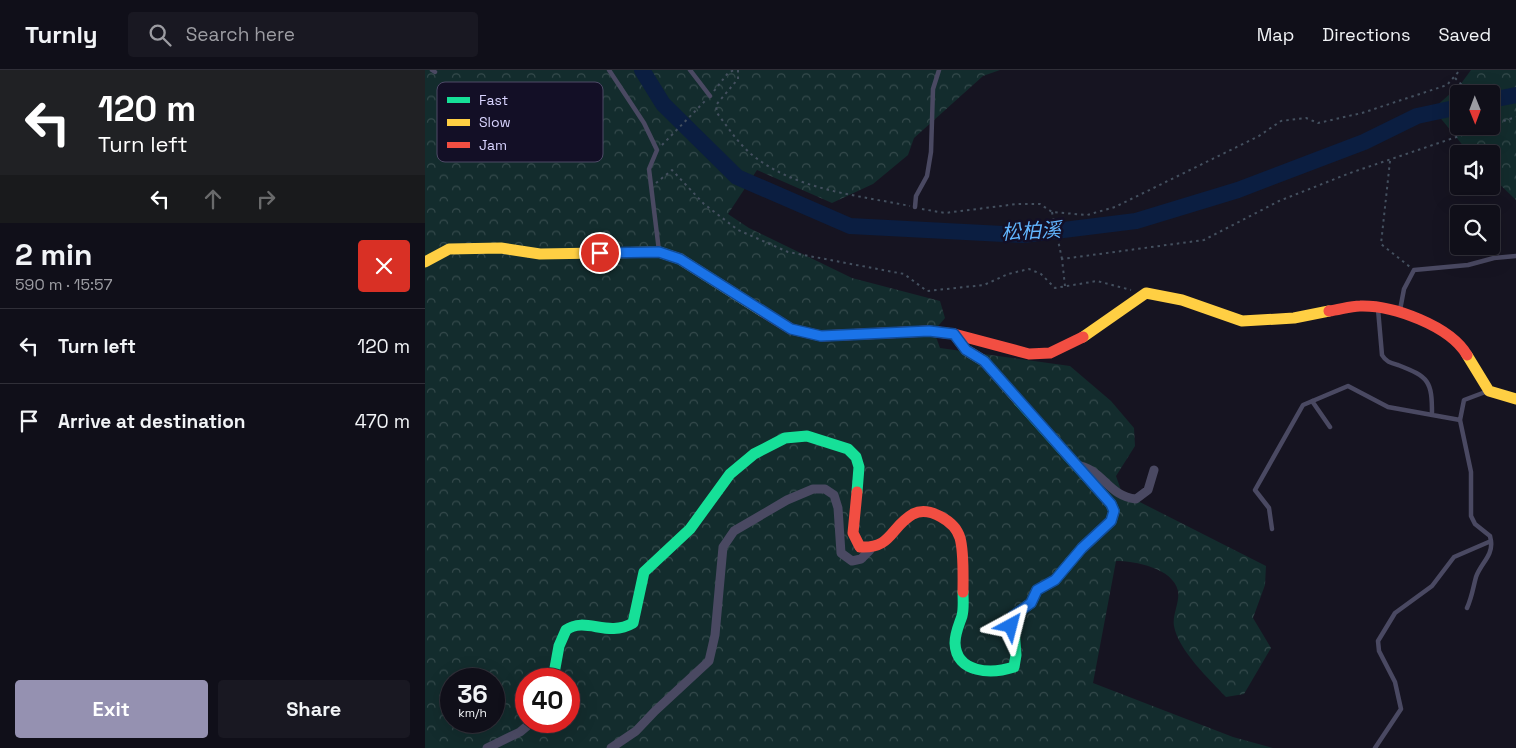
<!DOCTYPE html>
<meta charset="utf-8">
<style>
body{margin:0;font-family:"Space Grotesk","Noto Sans TC",sans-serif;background:#191822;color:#f1f3f6;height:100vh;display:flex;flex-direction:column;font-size:19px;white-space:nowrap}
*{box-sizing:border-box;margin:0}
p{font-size:16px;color:#9c9ca2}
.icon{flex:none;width:28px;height:28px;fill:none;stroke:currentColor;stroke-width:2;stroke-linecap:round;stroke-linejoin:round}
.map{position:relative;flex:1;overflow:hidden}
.sheet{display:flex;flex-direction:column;background:#100f19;width:425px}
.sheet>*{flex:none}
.banner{background:#202124;color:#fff;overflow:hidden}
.needle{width:32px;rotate:179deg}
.controls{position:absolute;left:1025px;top:15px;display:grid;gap:10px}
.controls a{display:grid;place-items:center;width:50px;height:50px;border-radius:5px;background:#100f19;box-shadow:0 5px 20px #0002,0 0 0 1px #302f38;font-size:25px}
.speed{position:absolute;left:15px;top:598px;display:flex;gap:10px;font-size:25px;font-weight:700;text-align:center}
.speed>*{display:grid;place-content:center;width:65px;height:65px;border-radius:50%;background:#100f19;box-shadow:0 5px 20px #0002,0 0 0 1px #302f38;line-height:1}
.speed small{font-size:12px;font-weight:400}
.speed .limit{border:8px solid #d22;background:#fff;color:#111}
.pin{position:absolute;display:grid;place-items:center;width:42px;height:42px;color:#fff;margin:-21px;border:2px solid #fff;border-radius:50%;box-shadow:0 1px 5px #0007}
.me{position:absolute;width:55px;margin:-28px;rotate:38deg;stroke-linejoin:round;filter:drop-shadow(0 0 4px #0008)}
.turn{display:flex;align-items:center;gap:18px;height:105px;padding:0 15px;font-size:22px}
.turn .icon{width:65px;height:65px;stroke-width:2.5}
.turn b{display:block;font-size:35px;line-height:42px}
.lanes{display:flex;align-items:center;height:48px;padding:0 15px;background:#0003;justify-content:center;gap:25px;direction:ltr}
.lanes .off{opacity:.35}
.round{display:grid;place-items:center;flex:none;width:52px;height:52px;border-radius:5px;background:#191822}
.headline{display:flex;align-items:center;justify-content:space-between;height:85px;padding:0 15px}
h1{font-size:30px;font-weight:700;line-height:38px}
.action{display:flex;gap:10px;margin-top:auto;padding:10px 15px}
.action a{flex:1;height:58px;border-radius:5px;background:#9591b1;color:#fff;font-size:20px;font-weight:700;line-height:58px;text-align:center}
.action a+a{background:#191822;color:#f1f3f6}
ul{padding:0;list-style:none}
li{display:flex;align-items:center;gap:15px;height:75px;padding:0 15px;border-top:1px solid #302f38}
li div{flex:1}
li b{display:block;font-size:19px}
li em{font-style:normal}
header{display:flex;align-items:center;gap:30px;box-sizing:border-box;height:70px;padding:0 25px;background:#100f19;border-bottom:1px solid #302f38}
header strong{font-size:24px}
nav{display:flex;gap:28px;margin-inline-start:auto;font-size:18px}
.search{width:350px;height:45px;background:#191822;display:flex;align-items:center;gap:12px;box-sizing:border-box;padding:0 18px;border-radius:5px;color:#9c9ca2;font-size:19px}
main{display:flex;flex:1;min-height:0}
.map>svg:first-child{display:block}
.forest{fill:url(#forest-crowns);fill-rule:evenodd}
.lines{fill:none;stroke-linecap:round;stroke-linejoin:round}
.river{stroke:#0b1e41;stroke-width:16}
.path{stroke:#44505f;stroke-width:2;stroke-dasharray:2.5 4;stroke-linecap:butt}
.lane{stroke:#4a4962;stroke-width:4.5}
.street{stroke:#4a4962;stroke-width:9}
.fast{stroke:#16e098;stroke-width:11}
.slow{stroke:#ffcf43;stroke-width:11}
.jam{stroke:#f24e42;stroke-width:11}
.route-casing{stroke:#114b97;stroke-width:12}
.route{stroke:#1a73e8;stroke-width:9}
.labels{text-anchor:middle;stroke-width:5;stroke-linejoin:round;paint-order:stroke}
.water-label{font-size:20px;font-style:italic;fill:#62b6ff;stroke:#130f26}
.key{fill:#130f26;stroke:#4e4a67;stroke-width:1}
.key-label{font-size:14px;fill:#d9d4ff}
</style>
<header>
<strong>Turnly</strong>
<div class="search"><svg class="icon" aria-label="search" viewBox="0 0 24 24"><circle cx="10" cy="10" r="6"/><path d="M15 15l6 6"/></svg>Search here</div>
<nav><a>Map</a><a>Directions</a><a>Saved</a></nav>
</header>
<main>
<section class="sheet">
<div class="banner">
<div class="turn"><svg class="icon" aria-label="left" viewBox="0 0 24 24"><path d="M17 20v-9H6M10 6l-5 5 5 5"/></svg><div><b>120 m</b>Turn left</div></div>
<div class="lanes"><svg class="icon" aria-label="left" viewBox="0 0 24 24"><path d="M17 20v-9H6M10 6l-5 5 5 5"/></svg><svg class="icon off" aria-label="ahead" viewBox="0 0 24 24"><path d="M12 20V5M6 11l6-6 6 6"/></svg><svg class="icon off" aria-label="right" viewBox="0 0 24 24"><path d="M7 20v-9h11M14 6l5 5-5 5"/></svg></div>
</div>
<div class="headline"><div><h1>2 min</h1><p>590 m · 15:57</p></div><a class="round" style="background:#d93025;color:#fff"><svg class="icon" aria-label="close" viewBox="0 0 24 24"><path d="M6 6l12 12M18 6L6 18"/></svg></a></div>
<ul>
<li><svg class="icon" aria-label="left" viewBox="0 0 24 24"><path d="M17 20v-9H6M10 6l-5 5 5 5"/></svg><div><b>Turn left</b></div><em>120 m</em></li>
<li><svg class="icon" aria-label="arrive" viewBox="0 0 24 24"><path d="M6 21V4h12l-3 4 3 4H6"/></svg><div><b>Arrive at destination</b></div><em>470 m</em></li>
</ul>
<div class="action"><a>Exit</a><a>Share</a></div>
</section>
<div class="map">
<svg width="1091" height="678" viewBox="0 0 1091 678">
<defs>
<pattern id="forest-crowns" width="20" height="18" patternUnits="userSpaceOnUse" patternTransform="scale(1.25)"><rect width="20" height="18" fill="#132c2d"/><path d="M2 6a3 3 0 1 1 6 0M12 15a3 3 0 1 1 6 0" fill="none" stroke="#354a4c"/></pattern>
</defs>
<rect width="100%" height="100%" fill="#161421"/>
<path class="forest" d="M 0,0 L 575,0 L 558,6 L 489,68 L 483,85 L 448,114 L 407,133 L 332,100 L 303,144 L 324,158 L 427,208 L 515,231 L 520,248 L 509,261 L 515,278 L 645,296 L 686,331 L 709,358 L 710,376 L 691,406 L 697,423 L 841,496 L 840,515 L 828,548 L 846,578 L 819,624 L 801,627 C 785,610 753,580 749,556 C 747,545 755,532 753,521 C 748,498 710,491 691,491 L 668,613 L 808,667 L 848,678 L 0,678 ZM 26,609 L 69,609 L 69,651 L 26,651 ZM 101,609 L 144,609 L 144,651 L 101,651 Z
M 1046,0 L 1091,0 L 1091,130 L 1066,106 L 1066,84 L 1045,84 L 1008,39 L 1035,15 ZM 1034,24 L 1066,24 L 1066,56 L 1034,56 Z"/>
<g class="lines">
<path class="river" d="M 217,0 L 238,34 L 312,107 L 425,156 L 598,165 L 711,151 L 813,120 L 939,72 L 992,46 L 1034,37
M 1066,30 L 1091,25"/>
<path class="path" d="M 313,0 L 313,9 L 291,35 L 292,43 C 302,56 313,73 326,84 C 370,120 431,125 485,136
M 1030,8 L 1046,24
M 289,21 L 303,3 L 309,0
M 1066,55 L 1091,47
M 237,75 L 281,30
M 965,91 L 956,174 L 985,197
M 231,113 L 247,100 L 279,134 L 313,160 L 363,182 L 479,204 L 502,221 L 559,215 L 583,204 L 604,199 L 616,204 L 630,218 L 672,211 L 706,220
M 497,139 L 520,143 L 592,134 L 615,134 L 627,142 L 662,145 L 690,137 L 834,66 L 856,51 L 881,48 L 893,53 L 937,43 L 1022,15 L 1035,0
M 627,142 L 637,189
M 640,216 L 637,189 L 779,170 L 854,131 L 925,103 L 1064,56"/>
<path class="lane" d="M 7,0 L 10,2
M 184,0 L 219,53 L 232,80 L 224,99 L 234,181
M 265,0 L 285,26
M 490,137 L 491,126 L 502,106 L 506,82 L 508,19 L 514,0
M 953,239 L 957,285 C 961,292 966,293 973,295 C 1004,307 1007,311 1007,344
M 975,240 L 979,219 L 989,200 L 1043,195 L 1069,188 L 1091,186
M 887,331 L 905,357
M 847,459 L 844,438 L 830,420 L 878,335 L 923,316 L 963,337 L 1035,350
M 1042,538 C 1047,527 1048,518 1051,507 C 1056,493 1068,486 1066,471
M 950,678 L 976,639 L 970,612 L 954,581 L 953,571 L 970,543 L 1007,516 L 1029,487 L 1066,471 L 1065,466 L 1050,454 L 1046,446 L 1046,402 L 1035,350 L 1039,330 L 1063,321"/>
<path class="street" d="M 650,395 C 678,398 682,426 711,429 L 723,420 L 729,400
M 62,678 L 95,662 L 108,651
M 186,678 L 211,661 L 230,641 L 284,591 L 290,565 L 298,477 L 309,461 L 362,430 L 388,419 L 400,419 L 409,425 L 413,438 L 416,483 L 427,491 L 436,489 L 445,480"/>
<path class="fast" d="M 538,522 C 538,530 539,538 537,546 C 534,555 530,563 530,573 C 531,604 567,604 589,597 L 591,585 L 588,546 L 606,533 L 612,520 L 630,510 L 657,478 L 686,451 L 689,441 L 686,434 L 594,331
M 128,609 L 134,576 L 141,560 C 161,546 182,568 208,553 L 219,502 L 265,459 L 305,404 L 329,384 L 360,368 L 382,366 L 423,379 L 431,387 L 434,397 L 432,422"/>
<path class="slow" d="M 0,192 L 24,179 L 76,178 L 115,184 L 234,182 L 255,189 L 337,241
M 529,264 L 541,280 L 559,291 L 594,331
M 658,267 L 721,223 L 757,230 L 817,251 L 869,248 L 904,241
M 1042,285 L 1064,321 L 1091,329"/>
<path class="jam" d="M 337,241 L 366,259 L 396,266 L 504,261 L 529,264 L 604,284 L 625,283 L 658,267
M 904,241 C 914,240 925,236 935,236 C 968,235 1025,256 1042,285
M 432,422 L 428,463 L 435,477 C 467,479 465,457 488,444 C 504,436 530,451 535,468 C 539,482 538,507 538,522"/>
</g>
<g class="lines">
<g class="route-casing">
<path id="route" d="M 175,183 L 234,182 L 255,189 L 366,259 L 396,266 L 504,261 L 529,264 L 541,280 L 559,291 L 686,434 L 689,441 L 686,451 L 657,478 L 630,510 L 612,520 L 606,533 L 588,546 L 586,556"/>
</g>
<use href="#route" class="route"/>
</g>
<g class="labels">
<g class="water-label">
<text transform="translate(606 161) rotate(-3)" y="7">松柏溪</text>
</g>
</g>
<rect x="12" y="12" width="166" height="80" rx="8" class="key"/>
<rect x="22" y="27" width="23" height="6" fill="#16e098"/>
<rect x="22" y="49" width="23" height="7" fill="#ffcf43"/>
<rect x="22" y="72" width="23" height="6" fill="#f24e42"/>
<g class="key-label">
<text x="54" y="35">Fast</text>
<text x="54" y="57">Slow</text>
<text x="54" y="80">Jam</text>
</g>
</svg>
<div class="controls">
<a><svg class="needle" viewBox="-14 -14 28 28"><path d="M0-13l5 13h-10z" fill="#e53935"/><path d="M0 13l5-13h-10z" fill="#9c9ca2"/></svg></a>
<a><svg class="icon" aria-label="sound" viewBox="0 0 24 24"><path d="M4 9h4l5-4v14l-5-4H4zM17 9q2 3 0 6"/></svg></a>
<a><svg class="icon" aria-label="search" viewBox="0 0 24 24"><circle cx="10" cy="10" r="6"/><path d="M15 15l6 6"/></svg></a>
</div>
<div class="speed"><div>36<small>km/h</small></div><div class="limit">40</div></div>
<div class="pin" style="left:175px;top:183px;background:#d93025"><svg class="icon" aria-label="arrive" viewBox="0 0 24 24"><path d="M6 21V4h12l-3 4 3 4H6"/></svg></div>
<svg class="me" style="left:586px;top:556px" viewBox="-20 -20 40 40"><path d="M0-17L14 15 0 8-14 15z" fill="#1a73e8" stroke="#fff" stroke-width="4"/></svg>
</div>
</main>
